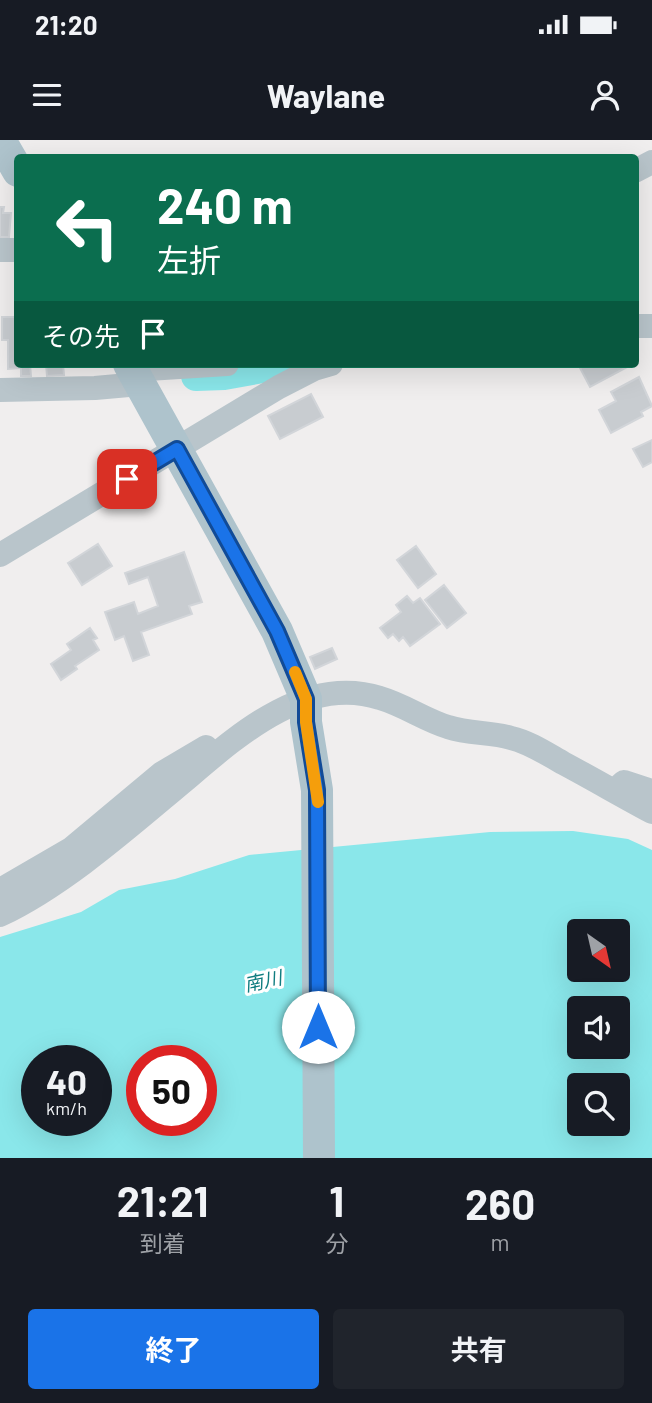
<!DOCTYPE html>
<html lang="ja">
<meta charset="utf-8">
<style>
body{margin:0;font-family:Barlow,"Noto Sans JP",sans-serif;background:#20242c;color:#f1f3f6;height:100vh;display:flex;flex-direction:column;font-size:26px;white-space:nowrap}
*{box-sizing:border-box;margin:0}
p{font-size:23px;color:#9ea1a6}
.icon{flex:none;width:38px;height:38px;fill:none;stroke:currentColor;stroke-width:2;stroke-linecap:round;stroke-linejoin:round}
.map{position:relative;height:1018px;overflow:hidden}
.side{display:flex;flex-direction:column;background:#171b24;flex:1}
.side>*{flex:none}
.banner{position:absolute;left:14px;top:14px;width:625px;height:214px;border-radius:7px;box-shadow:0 7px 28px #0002;background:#0b6e4f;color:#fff;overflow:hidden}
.needle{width:46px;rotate:146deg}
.buttons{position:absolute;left:567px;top:779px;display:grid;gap:14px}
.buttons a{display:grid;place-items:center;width:63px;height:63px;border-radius:7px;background:#171b24;box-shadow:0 7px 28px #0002;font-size:35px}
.speed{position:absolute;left:21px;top:905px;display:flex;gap:14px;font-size:35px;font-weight:700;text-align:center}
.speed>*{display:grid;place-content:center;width:91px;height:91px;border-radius:50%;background:#171b24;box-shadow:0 7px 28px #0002;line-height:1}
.speed small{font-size:18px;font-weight:400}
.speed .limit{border:10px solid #d22;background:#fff;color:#111}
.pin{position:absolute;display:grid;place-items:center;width:60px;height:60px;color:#fff;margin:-30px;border-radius:14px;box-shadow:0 4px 10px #0006}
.me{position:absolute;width:77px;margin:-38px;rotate:0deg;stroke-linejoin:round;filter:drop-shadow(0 0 5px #0008)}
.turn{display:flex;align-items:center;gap:24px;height:147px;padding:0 28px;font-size:32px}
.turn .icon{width:91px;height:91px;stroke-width:2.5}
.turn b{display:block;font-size:49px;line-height:60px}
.then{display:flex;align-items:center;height:66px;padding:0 28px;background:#0003;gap:14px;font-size:26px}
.eta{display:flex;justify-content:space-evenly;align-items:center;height:119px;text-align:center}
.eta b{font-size:42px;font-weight:700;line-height:49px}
.action{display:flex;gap:14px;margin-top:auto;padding:14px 28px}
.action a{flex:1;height:80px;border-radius:7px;background:#1a73e8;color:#fff;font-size:28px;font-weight:700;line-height:80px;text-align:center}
.action a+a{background:#20242c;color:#f1f3f6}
.status{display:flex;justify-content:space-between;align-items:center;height:49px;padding:0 35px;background:#171b24;direction:ltr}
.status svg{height:19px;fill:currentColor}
header{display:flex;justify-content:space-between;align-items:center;height:91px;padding:0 28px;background:#171b24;font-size:32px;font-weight:700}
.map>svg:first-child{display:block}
.water{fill:#8ae7ea;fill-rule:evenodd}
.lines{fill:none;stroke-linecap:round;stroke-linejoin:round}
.river{stroke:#8ae7ea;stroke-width:30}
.building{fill:#c8ccd0;stroke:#d2d5d9;stroke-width:2}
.minor{stroke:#b9c5cb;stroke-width:24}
.major{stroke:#aec3cc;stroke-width:32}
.route-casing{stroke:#114b97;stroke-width:18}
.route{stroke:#1a73e8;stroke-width:12}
.slow{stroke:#f59e0b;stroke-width:12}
.labels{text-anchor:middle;stroke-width:6;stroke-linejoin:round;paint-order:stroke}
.water-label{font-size:19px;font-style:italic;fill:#107d80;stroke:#fff}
</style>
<div class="status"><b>21:20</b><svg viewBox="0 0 49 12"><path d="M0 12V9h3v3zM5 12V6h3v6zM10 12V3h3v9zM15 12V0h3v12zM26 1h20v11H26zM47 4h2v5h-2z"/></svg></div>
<header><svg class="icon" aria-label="menu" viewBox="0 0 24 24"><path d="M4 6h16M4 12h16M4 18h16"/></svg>Waylane<svg class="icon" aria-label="person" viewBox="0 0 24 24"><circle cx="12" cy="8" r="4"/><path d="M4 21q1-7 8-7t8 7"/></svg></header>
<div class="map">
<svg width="652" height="1018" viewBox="0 0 652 1018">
<rect width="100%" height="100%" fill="#f0eeee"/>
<path class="water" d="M 573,691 L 628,699 L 652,710 L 652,1018 L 0,1018 L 0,797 L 81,772 L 119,750 L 175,739 L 249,715 L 490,692 ZM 579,791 L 618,791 L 618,830 L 579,830 ZM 579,868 L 618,868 L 618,906 L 579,906 ZM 37,920 L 96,920 L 96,980 L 37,980 ZM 142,920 L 201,920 L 201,980 L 142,980 ZM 579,945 L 618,945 L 618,984 L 579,984 Z"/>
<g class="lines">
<path class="river" d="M 196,236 L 224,235 L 285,224"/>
</g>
<path class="building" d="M 0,67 L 4,67 L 3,73 L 11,73 L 9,97 L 0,97 Z
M 2,177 L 18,177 L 18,224 L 30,224 L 31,236 L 21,236 L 21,228 L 8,229 L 8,200 L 2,200 Z
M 46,224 L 63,224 L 64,235 L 47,236 Z
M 588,224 L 630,224 L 631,225 L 590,247 L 580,228 Z
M 639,237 L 652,266 L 641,272 L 643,276 L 611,293 L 599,270 L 616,261 L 611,252 Z
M 311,254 L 323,277 L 280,299 L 268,276 Z
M 652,300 L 652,322 L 643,327 L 633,309 Z
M 98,404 L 112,426 L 82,445 L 68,423 Z
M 416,406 L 436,434 L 418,448 L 397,420 Z
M 184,412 L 202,462 L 189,466 L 192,474 L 141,492 L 149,515 L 133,521 L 124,496 L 115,500 L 105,472 L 134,462 L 138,474 L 158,466 L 148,437 L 129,444 L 125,433 Z
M 444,445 L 466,473 L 447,488 L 425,460 Z
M 407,456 L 413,463 L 420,458 L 440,484 L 410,506 L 403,497 L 399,501 L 393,494 L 388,498 L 380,488 L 401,472 L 396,465 Z
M 90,488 L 97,498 L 93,500 L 99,510 L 75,526 L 77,529 L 61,540 L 51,524 L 71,510 L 67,504 Z
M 332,508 L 337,519 L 315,529 L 310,517 Z"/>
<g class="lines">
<path class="minor" d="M 635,31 L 652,22
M 0,110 L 18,110
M 635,186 L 652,186
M 132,230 L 227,224
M 0,250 L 95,248 L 140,244
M 0,415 L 279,247 L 314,229 L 331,224
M 615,650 L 624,642 L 652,651
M 0,750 L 71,709 L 162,633 L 206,607
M 0,775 C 64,745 130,686 184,641 C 237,596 305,534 380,558 C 404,565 425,580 448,587 C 469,594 491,592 511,598 C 529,602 547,614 563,623 C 593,639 622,656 652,672"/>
<path class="major" d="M 0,0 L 18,31
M 129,224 L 277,491 L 306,559 L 306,582 L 317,650 L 319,1018"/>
</g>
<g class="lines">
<g class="route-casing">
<path id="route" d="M 127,339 L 177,309 L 277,491 L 306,559 L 306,582 L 317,650 L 318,887"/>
</g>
<use href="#route" class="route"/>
<path class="slow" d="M 295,532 L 306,559 L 306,582 L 318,662"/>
</g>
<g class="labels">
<g class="water-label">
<text transform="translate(263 841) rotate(-12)" y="7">南川</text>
</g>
</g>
</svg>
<div class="buttons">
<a><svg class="needle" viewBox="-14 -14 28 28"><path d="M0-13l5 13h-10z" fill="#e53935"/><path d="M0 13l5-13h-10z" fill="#9ea1a6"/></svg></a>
<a><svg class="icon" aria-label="sound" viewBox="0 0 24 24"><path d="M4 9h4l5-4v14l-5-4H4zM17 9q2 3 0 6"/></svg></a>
<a><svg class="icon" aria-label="search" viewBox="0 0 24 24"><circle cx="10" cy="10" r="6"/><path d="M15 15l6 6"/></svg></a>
</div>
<div class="speed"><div>40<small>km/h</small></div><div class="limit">50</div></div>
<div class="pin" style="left:127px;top:339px;background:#d93025"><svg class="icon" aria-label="arrive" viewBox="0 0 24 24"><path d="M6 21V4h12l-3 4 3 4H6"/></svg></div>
<svg class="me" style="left:318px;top:887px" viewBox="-20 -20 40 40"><circle r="19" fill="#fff"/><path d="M0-13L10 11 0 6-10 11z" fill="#1a73e8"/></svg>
<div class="banner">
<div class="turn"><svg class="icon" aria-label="left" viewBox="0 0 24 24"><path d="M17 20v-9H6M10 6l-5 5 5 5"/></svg><div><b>240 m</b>左折</div></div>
<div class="then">その先<svg class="icon" aria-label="arrive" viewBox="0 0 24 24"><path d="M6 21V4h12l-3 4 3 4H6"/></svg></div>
</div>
</div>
<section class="side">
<div class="eta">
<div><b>21:21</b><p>到着</p></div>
<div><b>1</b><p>分</p></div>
<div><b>260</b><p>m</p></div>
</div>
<div class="action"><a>終了</a><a>共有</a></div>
</section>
